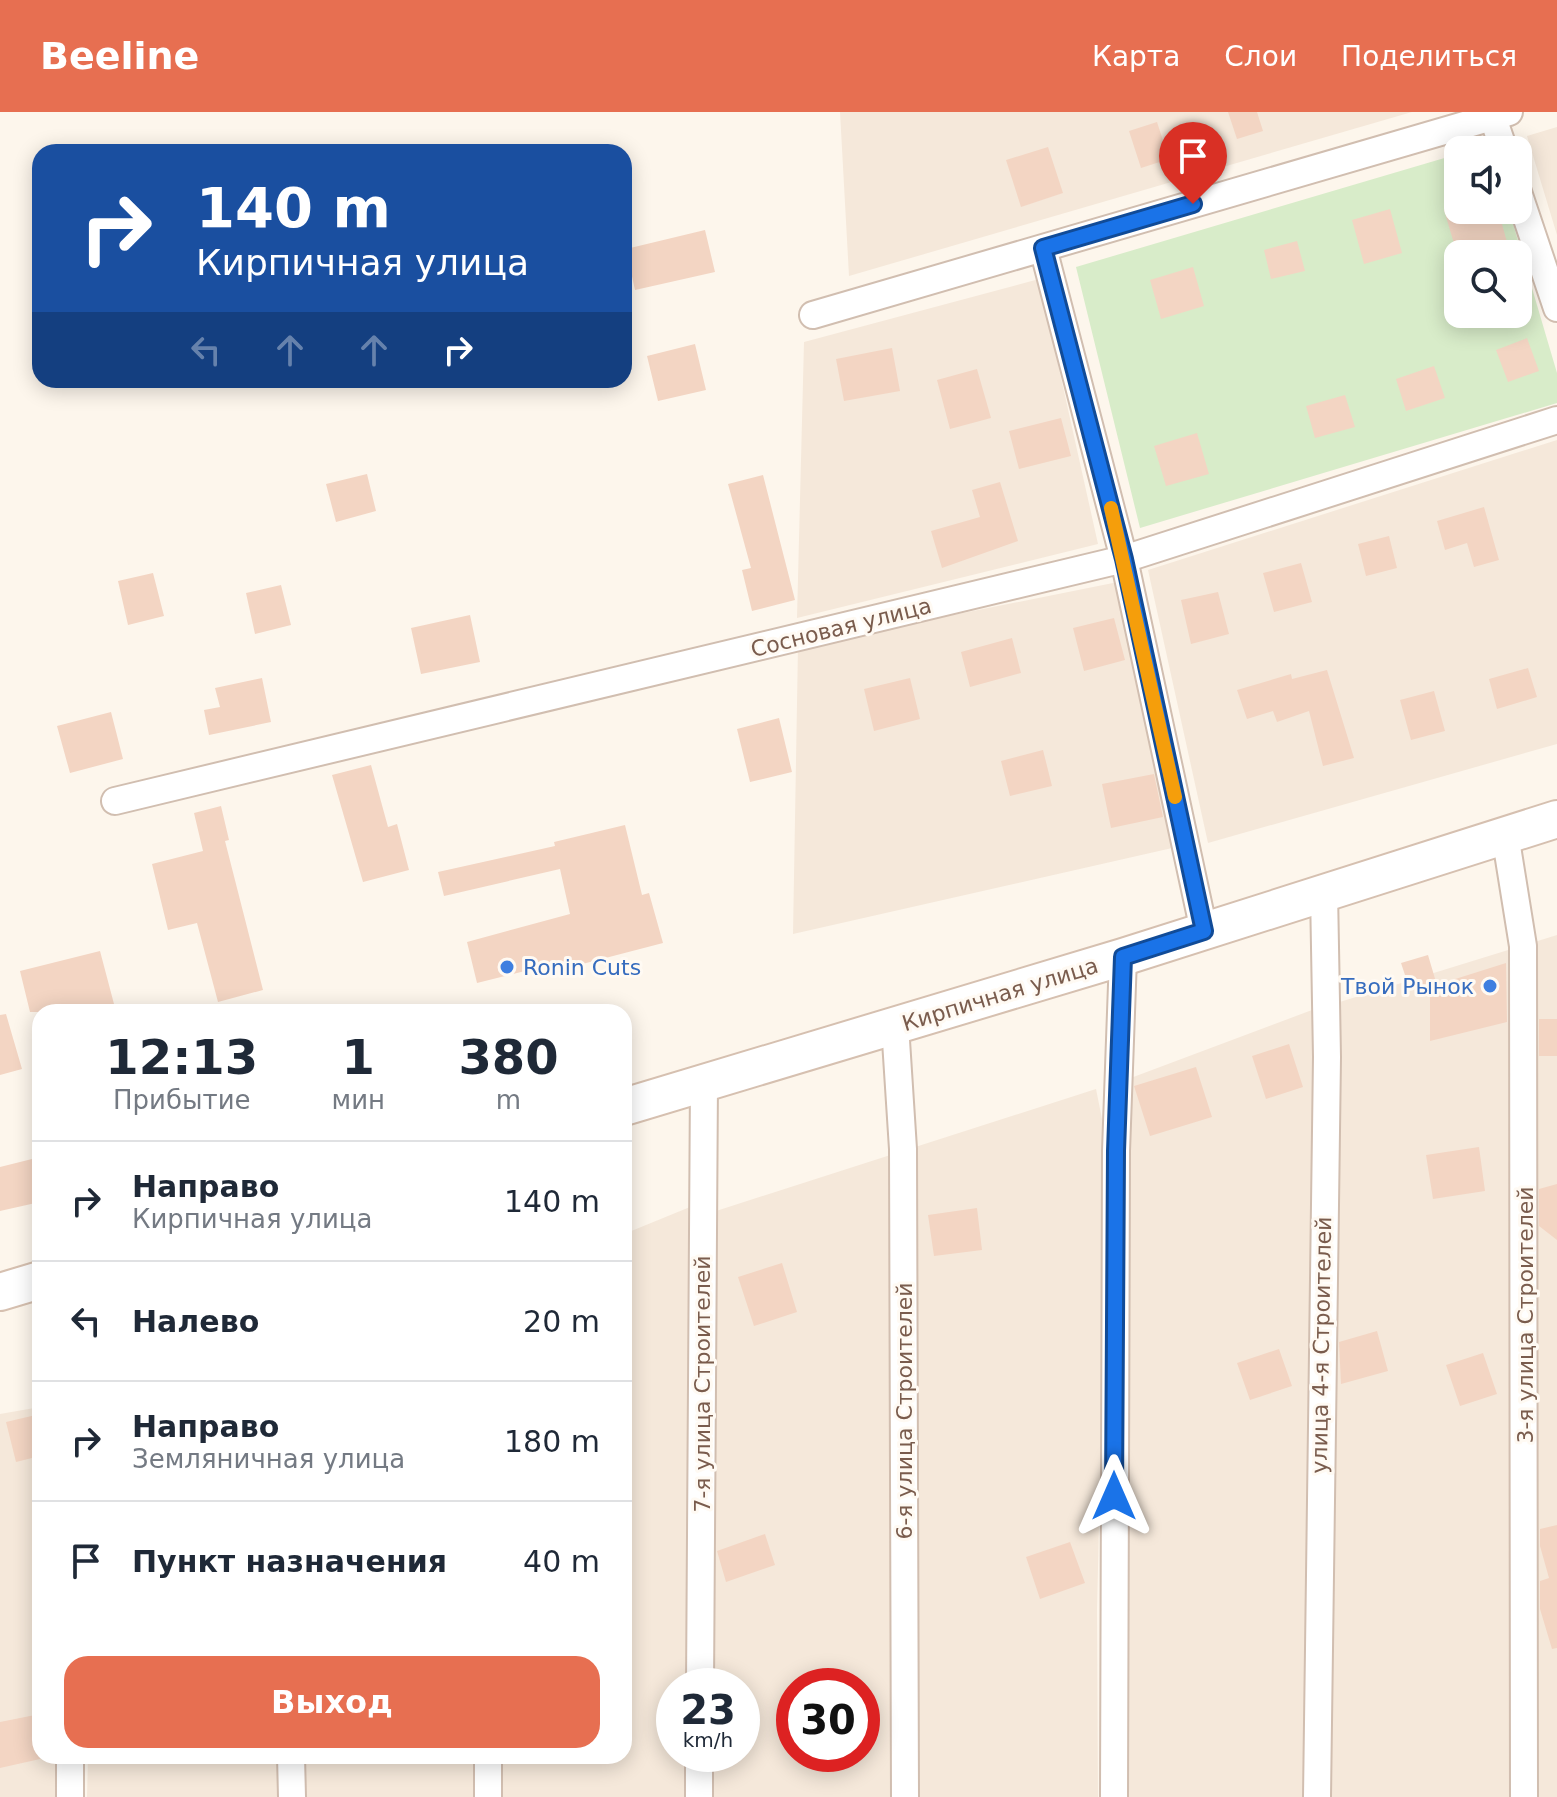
<!DOCTYPE html>
<html lang="ru">
<meta charset="utf-8">
<style>
body{margin:0;font-family:"DejaVu Sans",sans-serif;background:#f2f2f3;color:#1f2937;height:100vh;display:flex;flex-direction:column;font-size:30px;white-space:nowrap}
*{box-sizing:border-box;margin:0}
p{font-size:26px;color:#747a83}
.icon{flex:none;width:44px;height:44px;fill:none;stroke:currentColor;stroke-width:2;stroke-linecap:round;stroke-linejoin:round}
.map{position:relative;flex:1;overflow:hidden}
.sheet{position:absolute;left:32px;top:892px;width:600px;height:760px;display:flex;flex-direction:column;background:#fff;border-radius:24px;box-shadow:0 4px 20px #0003}
.sheet>*{flex:none}
.hud{position:absolute;left:32px;top:32px;width:600px;height:244px;border-radius:24px;box-shadow:0 4px 20px #0003;background:#1a4fa0;color:#fff;overflow:hidden}
.fabs{position:absolute;left:1444px;top:24px;display:grid;gap:16px}
.fabs a{display:grid;place-items:center;width:88px;height:88px;border-radius:16px;background:#fff;box-shadow:0 4px 20px #0003;font-size:40px}
.speed{position:absolute;left:656px;top:1556px;display:flex;gap:16px;font-size:40px;font-weight:700;text-align:center}
.speed>*{display:grid;place-content:center;width:104px;height:104px;border-radius:50%;background:#fff;box-shadow:0 4px 20px #0003;line-height:1}
.speed small{font-size:20px;font-weight:400}
.speed .limit{border:12px solid #d22;background:#fff;color:#111}
.pin{position:absolute;display:grid;place-items:center;width:68px;height:68px;color:#fff;margin:-82px -34px;border-radius:50% 50% 50% 0;rotate:-45deg;box-shadow:0 0 8px #0007}
.pin .icon{rotate:45deg}
.me{position:absolute;width:88px;margin:-44px;rotate:0deg;stroke-linejoin:round;filter:drop-shadow(0 0 6px #0008)}
.turn{display:flex;align-items:center;gap:28px;height:168px;padding:0 32px;font-size:36px}
.turn .icon{width:104px;height:104px;stroke-width:2.5}
.turn b{display:block;font-size:56px;line-height:68px}
.lanes{display:flex;align-items:center;height:76px;padding:0 32px;background:#0003;justify-content:center;gap:40px;direction:ltr}
.lanes .off{opacity:.35}
.eta{display:flex;justify-content:space-evenly;align-items:center;height:136px;text-align:center}
.eta b{font-size:48px;font-weight:700;line-height:56px}
.button{display:flex;gap:16px;margin-top:auto;padding:16px 32px}
.button a{flex:1;height:92px;border-radius:24px;background:#e76f51;color:#fff;font-size:32px;font-weight:700;line-height:92px;text-align:center}
ul{padding:0;list-style:none}
li{display:flex;align-items:center;gap:24px;height:120px;padding:0 32px;border-top:2px solid #e0e1e3}
li div{flex:1}
li b{display:block;font-size:30px}
li em{font-style:normal}
header{display:flex;align-items:center;gap:48px;box-sizing:border-box;height:112px;padding:0 40px;background:#e76f51;color:#fff}
header strong{font-size:38px}
nav{display:flex;gap:44px;margin-inline-start:auto;font-size:28px}
.map>svg:first-child{display:block}
.residential{fill:#f5e8da;fill-rule:evenodd}
.green{fill:#d8ecc9;fill-rule:evenodd}
.building{fill:#f3d5c3}
.lines{fill:none;stroke-linecap:round;stroke-linejoin:round}
.minor-casing{stroke:#d1beb0;stroke-width:30}
.secondary-casing{stroke:#d6c0b0;stroke-width:40}
.minor{stroke:#fff;stroke-width:26}
.secondary{stroke:#fff;stroke-width:36}
.route-casing{stroke:#114b97;stroke-width:20}
.route{stroke:#1a73e8;stroke-width:14}
.slow{stroke:#f59e0b;stroke-width:14}
.shop-dot{fill:#3f7fe0;stroke:#fffaf3;stroke-width:3}
.labels{text-anchor:middle;stroke-width:6;stroke-linejoin:round;paint-order:stroke}
.street-label{font-size:22px;fill:#7a5c4d;stroke:#fffaf3}
.shop-label{font-size:22px;fill:#366cbe;stroke:#fffaf3;text-anchor:start}
</style>
<header>
<strong>Beeline</strong>
<nav><a>Карта</a><a>Слои</a><a>Поделиться</a></nav>
</header>
<div class="map">
<svg width="1557" height="1685" viewBox="0 0 1557 1685">
<rect width="100%" height="100%" fill="#fdf6ec"/>
<path class="residential" d="M 840,0 L 1412,0 L 849,164 Z
M 1557,15 L 1557,123 L 1527,24 Z
M 1039,167 L 1098,432 L 797,506 L 804,230 Z
M 1557,328 L 1557,632 L 1208,731 L 1148,458 Z
M 1123,469 L 1181,734 L 793,822 L 798,534 Z
M 1557,823 L 1557,1685 L 1325,1685 L 1330,893 Z
M 1320,895 L 1310,1685 L 1123,1685 L 1128,967 Z
M 1096,977 L 1108,1037 L 1097,1498 L 1098,1685 L 710,1685 L 710,1642 L 742,1642 L 742,1574 L 710,1574 L 713,1100 ZM 794,1574 L 862,1574 L 862,1642 L 794,1642 Z
M 690,1095 L 687,1574 L 674,1574 L 674,1642 L 687,1642 L 687,1685 L 498,1685 L 498,1644 L 624,1644 L 624,1122 Z
M 40,1295 L 40,1644 L 61,1644 L 61,1685 L 0,1685 L 0,1302 Z
M 88,1644 L 477,1644 L 477,1685 L 87,1685 Z"/>
<path class="green" d="M 1458,42 L 1458,98 L 1509,98 L 1557,261 L 1557,291 L 1140,416 L 1076,155 ZM 1458,142 L 1518,142 L 1518,202 L 1458,202 Z"/>
<path class="building" d="M 1228,0 L 1257,0 L 1263,19 L 1237,27 Z
M 1157,10 L 1169,47 L 1141,56 L 1129,19 Z
M 1048,35 L 1063,81 L 1021,95 L 1006,48 Z
M 1390,97 L 1402,141 L 1364,152 L 1352,108 Z
M 1444,98 L 1498,98 L 1507,130 L 1458,145 Z
M 705,118 L 715,160 L 635,178 L 626,137 Z
M 1297,129 L 1305,159 L 1271,167 L 1264,138 Z
M 1193,155 L 1204,194 L 1161,207 L 1150,168 Z
M 1527,226 L 1539,259 L 1508,270 L 1496,238 Z
M 695,232 L 706,278 L 658,289 L 647,244 Z
M 892,236 L 900,279 L 844,289 L 836,247 Z
M 1434,254 L 1445,286 L 1406,299 L 1396,267 Z
M 977,257 L 991,306 L 950,317 L 937,268 Z
M 1345,283 L 1355,315 L 1315,326 L 1306,294 Z
M 1061,306 L 1071,344 L 1019,357 L 1009,319 Z
M 1197,321 L 1209,362 L 1166,374 L 1154,334 Z
M 367,362 L 376,399 L 336,410 L 326,372 Z
M 763,363 L 795,488 L 752,499 L 742,458 L 751,456 L 728,372 Z
M 1000,370 L 1018,429 L 942,456 L 931,419 L 980,405 L 972,378 Z
M 1484,395 L 1499,448 L 1474,455 L 1467,431 L 1445,438 L 1437,409 Z
M 1389,424 L 1397,456 L 1366,464 L 1358,432 Z
M 1301,451 L 1312,490 L 1274,500 L 1263,461 Z
M 153,461 L 164,504 L 128,513 L 118,469 Z
M 281,473 L 291,513 L 255,522 L 246,481 Z
M 1218,480 L 1229,522 L 1191,532 L 1181,488 Z
M 470,503 L 480,550 L 421,562 L 411,516 Z
M 1114,506 L 1125,548 L 1084,559 L 1073,516 Z
M 1012,526 L 1021,561 L 970,575 L 961,540 Z
M 1528,556 L 1537,585 L 1497,597 L 1489,567 Z
M 1327,558 L 1354,646 L 1323,654 L 1309,599 L 1277,610 L 1273,599 L 1247,607 L 1237,578 L 1291,562 L 1292,567 Z
M 262,566 L 271,610 L 209,623 L 204,598 L 220,595 L 215,576 Z
M 910,566 L 920,607 L 874,619 L 864,577 Z
M 1434,579 L 1445,619 L 1411,628 L 1400,588 Z
M 111,600 L 123,647 L 70,661 L 57,614 Z
M 779,606 L 792,660 L 750,670 L 737,617 Z
M 1043,638 L 1052,674 L 1010,684 L 1001,649 Z
M 371,653 L 388,715 L 397,712 L 409,758 L 363,770 L 332,663 Z
M 1154,662 L 1163,705 L 1111,716 L 1102,672 Z
M 221,694 L 229,728 L 225,729 L 263,878 L 218,890 L 197,811 L 168,818 L 152,752 L 203,739 L 194,701 Z
M 625,713 L 642,783 L 649,781 L 663,831 L 567,856 L 565,849 L 477,871 L 467,830 L 570,802 L 560,757 L 444,784 L 438,760 L 555,734 L 554,730 Z
M 100,839 L 114,892 L 84,900 L 30,900 L 20,859 Z
M 1428,843 L 1436,870 L 1410,878 L 1401,851 Z
M 1506,851 L 1507,910 L 1430,929 L 1430,875 Z
M 6,902 L 22,957 L 0,963 L 0,903 Z
M 1539,907 L 1557,907 L 1557,944 L 1539,944 Z
M 1289,932 L 1303,975 L 1266,987 L 1252,944 Z
M 1196,955 L 1212,1005 L 1150,1024 L 1134,974 Z
M 1479,1035 L 1485,1079 L 1433,1087 L 1426,1043 Z
M 36,1046 L 40,1090 L 0,1099 L 0,1055 Z
M 1557,1072 L 1557,1128 L 1539,1114 L 1539,1077 Z
M 977,1096 L 982,1138 L 934,1144 L 928,1103 Z
M 782,1151 L 797,1200 L 754,1214 L 738,1165 Z
M 1377,1219 L 1388,1259 L 1341,1272 L 1339,1230 Z
M 1279,1237 L 1292,1274 L 1250,1288 L 1237,1251 Z
M 1483,1241 L 1497,1282 L 1460,1294 L 1446,1253 Z
M 40,1302 L 40,1344 L 16,1350 L 6,1310 Z
M 1557,1413 L 1557,1536 L 1552,1537 L 1540,1497 L 1540,1469 L 1549,1466 L 1540,1434 L 1540,1417 Z
M 765,1422 L 775,1453 L 726,1470 L 717,1439 Z
M 1070,1430 L 1085,1471 L 1040,1487 L 1026,1445 Z
M 40,1602 L 40,1647 L 0,1656 L 0,1610 Z"/>
<g class="lines">
<g class="minor-casing">
<path id="minor" d="M 1491,0 L 1504,38
M 1518,80 L 1557,196
M 1043,136 L 1124,447 L 1204,819
M 813,203 L 1509,0
M 115,689 L 1124,447 L 1557,308
M 1505,722 L 1523,834 L 1524,1685
M 895,913 L 903,1037 L 905,1685
M 700,1574 L 704,970
M 291,1644 L 292,1685
M 70,1685 L 70,1644
M 488,1685 L 488,1644
M 699,1685 L 699,1642
M 1114,1685 L 1116,1039 L 1123,845
M 1317,1685 L 1327,945 L 1324,780"/>
</g>
<g class="secondary-casing">
<path id="secondary" d="M 624,995 L 1123,845 L 1557,707
M 0,1180 L 40,1168"/>
</g>
<use href="#minor" class="minor"/>
<use href="#secondary" class="secondary"/>
</g>
<g class="lines">
<g class="route-casing">
<path id="route" d="M 1114,1384 L 1116,1039 L 1123,845 L 1204,819 L 1124,447 L 1043,136 L 1193,92"/>
</g>
<use href="#route" class="route"/>
<path class="slow" d="M 1111,396 L 1175,685"/>
</g>
<g class="shop-dot">
<circle cx="507" cy="855" r="8"/>
<circle cx="1490" cy="874" r="8"/>
</g>
<g class="labels">
<g class="street-label">
<text transform="translate(841 515) rotate(-14)" y="8">Сосновая улица</text>
<text transform="translate(1000 882) rotate(-17)" y="8">Кирпичная улица</text>
<text transform="translate(1525 1203) rotate(-90)" y="8">3-я улица Строителей</text>
<text transform="translate(1321 1233) rotate(-89)" y="8">улица 4-я Строителей</text>
<text transform="translate(702 1272) rotate(-90)" y="8">7-я улица Строителей</text>
<text transform="translate(904 1299) rotate(-90)" y="8">6-я улица Строителей</text>
</g>
<g class="shop-label">
<text x="523" y="863">Ronin Cuts</text>
<text x="1474" y="882" text-anchor="end">Твой Рынок</text>
</g>
</g>
</svg>
<div class="fabs">
<a><svg class="icon" aria-label="sound" viewBox="0 0 24 24"><path d="M4 9h4l5-4v14l-5-4H4zM17 9q2 3 0 6"/></svg></a>
<a><svg class="icon" aria-label="search" viewBox="0 0 24 24"><circle cx="10" cy="10" r="6"/><path d="M15 15l6 6"/></svg></a>
</div>
<div class="speed"><div>23<small>km/h</small></div><div class="limit">30</div></div>
<div class="pin" style="left:1193px;top:92px;background:#d93025"><svg class="icon" aria-label="arrive" viewBox="0 0 24 24"><path d="M6 21V4h12l-3 4 3 4H6"/></svg></div>
<svg class="me" style="left:1114px;top:1384px" viewBox="-20 -20 40 40"><path d="M0-17L14 15 0 8-14 15z" fill="#1a73e8" stroke="#fff" stroke-width="4"/></svg>
<div class="hud">
<div class="turn"><svg class="icon" aria-label="right" viewBox="0 0 24 24"><path d="M7 20v-9h11M14 6l5 5-5 5"/></svg><div><b>140 m</b>Кирпичная улица</div></div>
<div class="lanes"><svg class="icon off" aria-label="left" viewBox="0 0 24 24"><path d="M17 20v-9H6M10 6l-5 5 5 5"/></svg><svg class="icon off" aria-label="ahead" viewBox="0 0 24 24"><path d="M12 20V5M6 11l6-6 6 6"/></svg><svg class="icon off" aria-label="ahead" viewBox="0 0 24 24"><path d="M12 20V5M6 11l6-6 6 6"/></svg><svg class="icon" aria-label="right" viewBox="0 0 24 24"><path d="M7 20v-9h11M14 6l5 5-5 5"/></svg></div>
</div>
<section class="sheet">
<div class="eta">
<div><b>12:13</b><p>Прибытие</p></div>
<div><b>1</b><p>мин</p></div>
<div><b>380</b><p>m</p></div>
</div>
<ul>
<li><svg class="icon" aria-label="right" viewBox="0 0 24 24"><path d="M7 20v-9h11M14 6l5 5-5 5"/></svg><div><b>Направо</b><p>Кирпичная улица</p></div><em>140 m</em></li>
<li><svg class="icon" aria-label="left" viewBox="0 0 24 24"><path d="M17 20v-9H6M10 6l-5 5 5 5"/></svg><div><b>Налево</b></div><em>20 m</em></li>
<li><svg class="icon" aria-label="right" viewBox="0 0 24 24"><path d="M7 20v-9h11M14 6l5 5-5 5"/></svg><div><b>Направо</b><p>Земляничная улица</p></div><em>180 m</em></li>
<li><svg class="icon" aria-label="arrive" viewBox="0 0 24 24"><path d="M6 21V4h12l-3 4 3 4H6"/></svg><div><b>Пункт назначения</b></div><em>40 m</em></li>
</ul>
<div class="button"><a>Выход</a></div>
</section>
</div>
